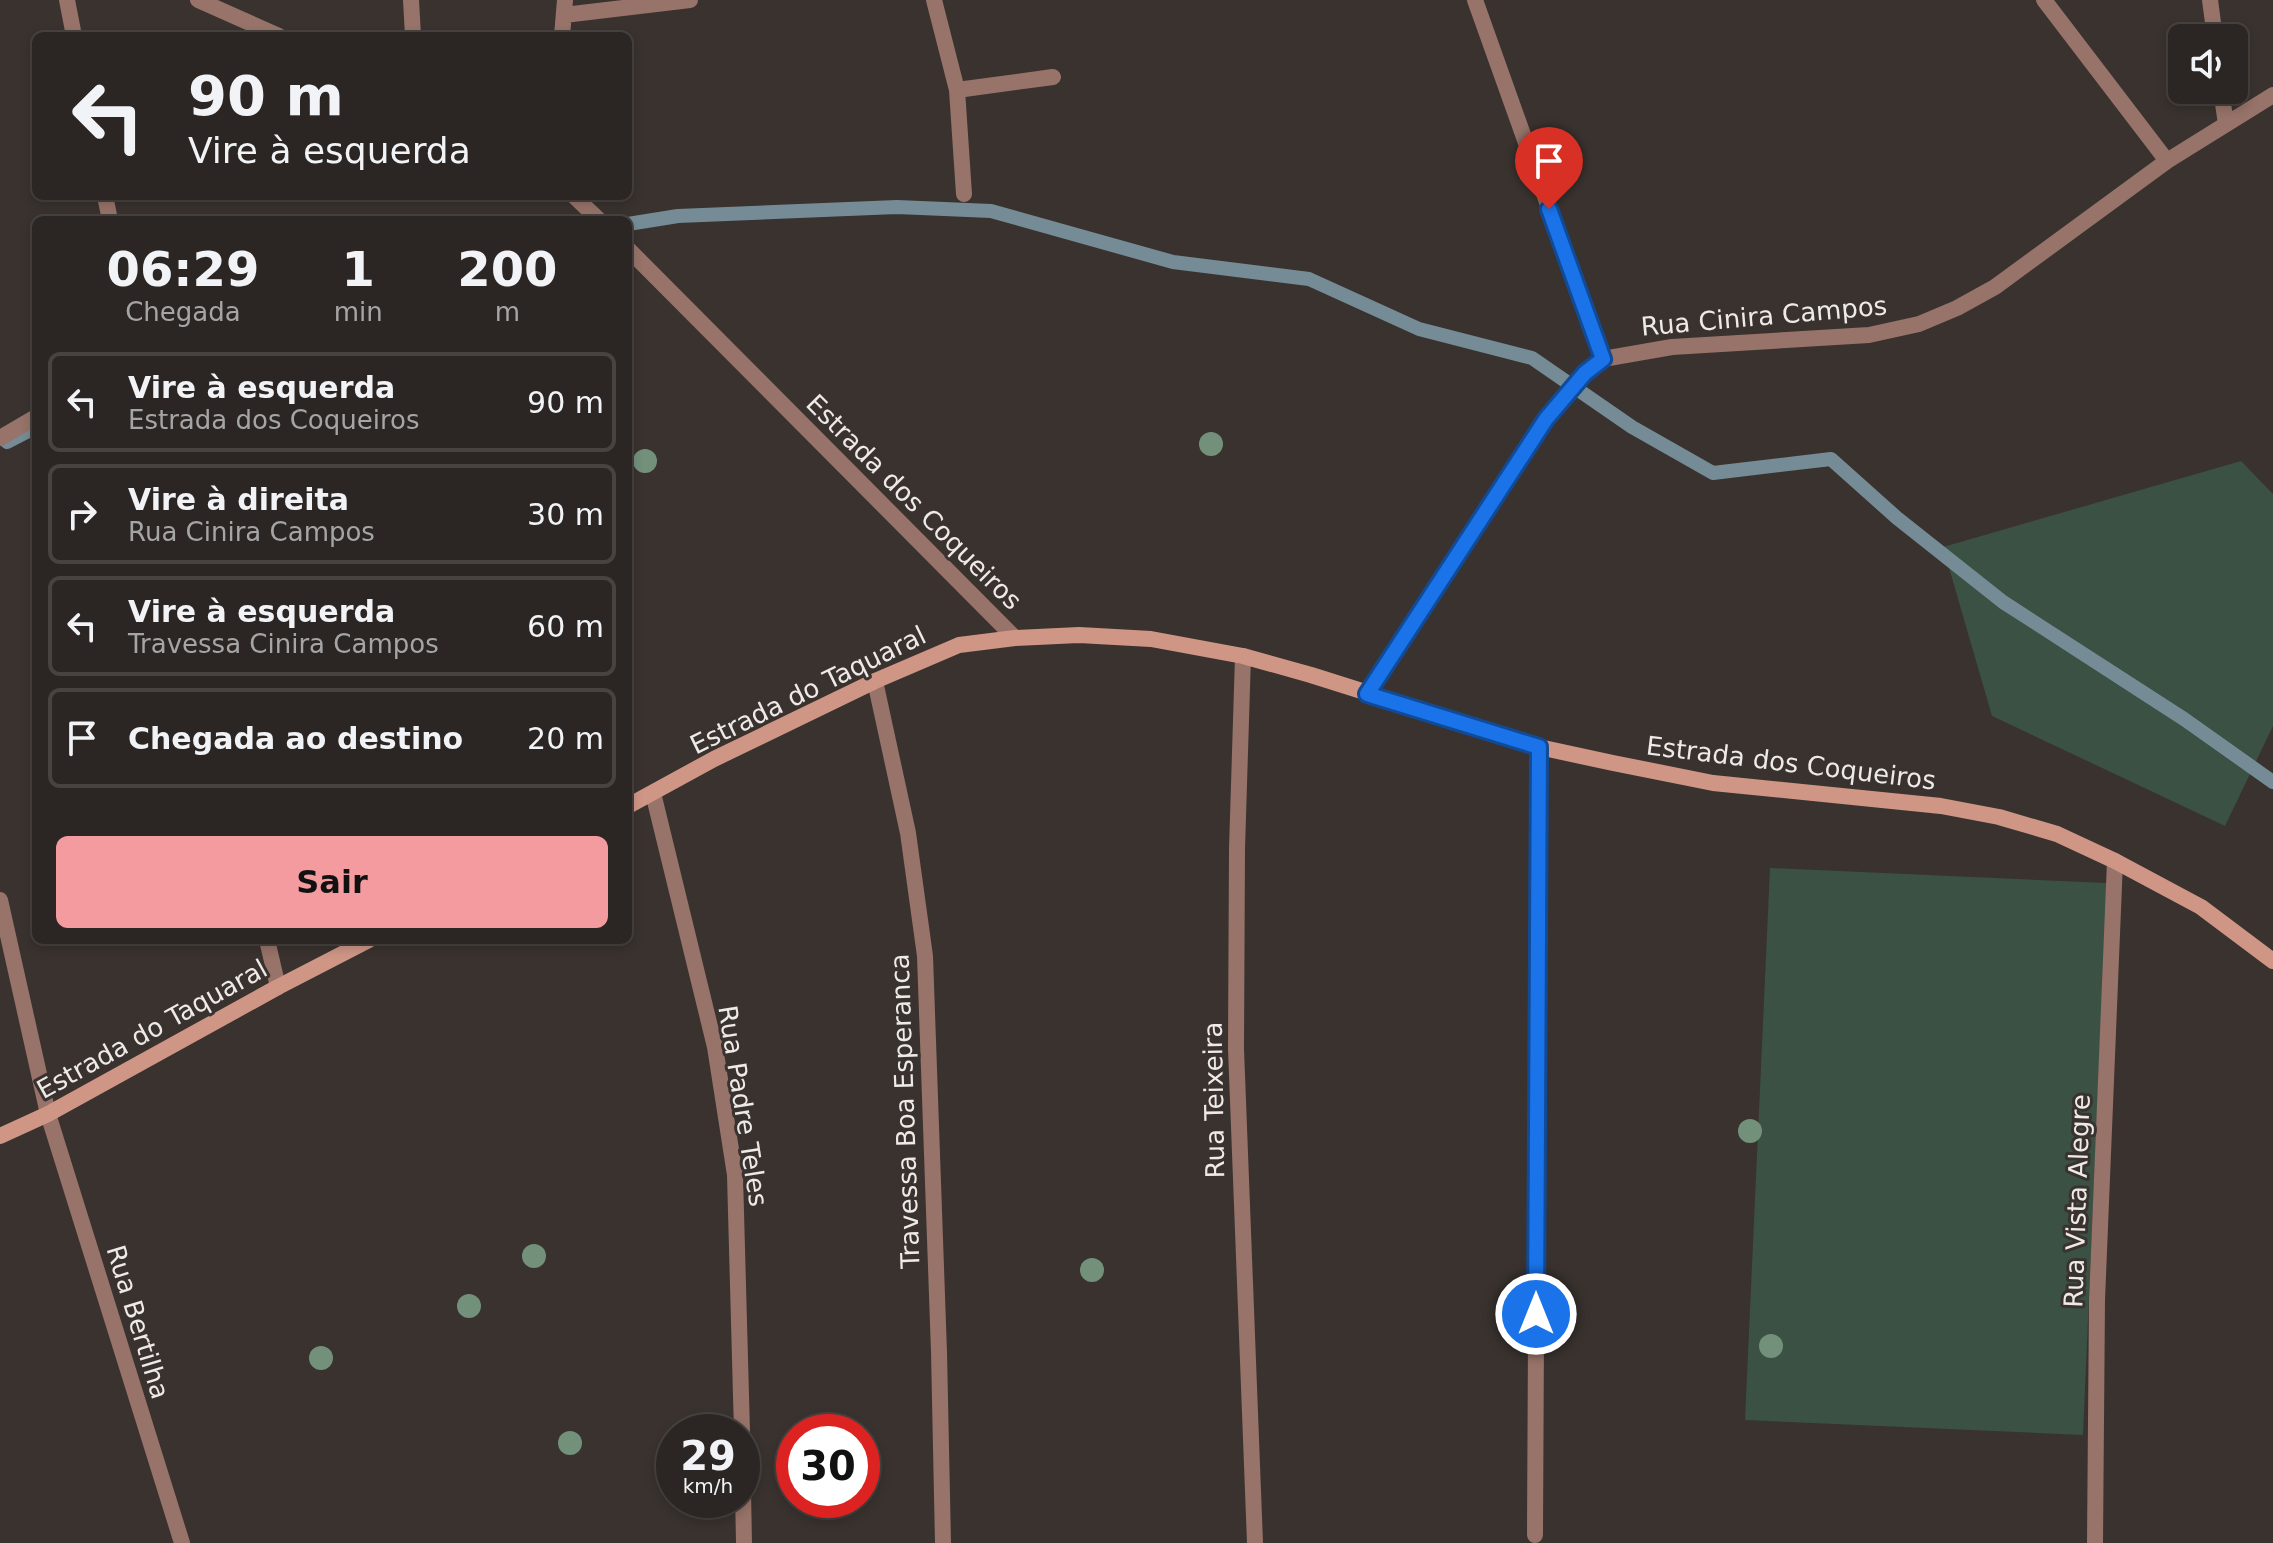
<!DOCTYPE html>
<html lang="pt">
<meta charset="utf-8">
<style>
body{margin:0;font-family:"DejaVu Sans",sans-serif;background:#332e2b;color:#f1f3f6;height:100vh;display:flex;flex-direction:column;font-size:30px;white-space:nowrap}
*{box-sizing:border-box;margin:0}
p{font-size:26px;color:#a6a5a6}
.icon{flex:none;width:44px;height:44px;fill:none;stroke:currentColor;stroke-width:2;stroke-linecap:round;stroke-linejoin:round}
.map{position:relative;flex:1;overflow:hidden}
.panel{position:absolute;left:32px;top:216px;width:600px;height:728px;display:flex;flex-direction:column;background:#2b2623;border-radius:12px;box-shadow:0 4px 12px #0003,0 0 0 2px #474341}
.panel>*{flex:none}
.hud{position:absolute;left:32px;top:32px;width:600px;height:168px;border-radius:12px;box-shadow:0 4px 12px #0003,0 0 0 2px #474341;background:#2b2623;color:#f1f3f6;overflow:hidden}
.tools{position:absolute;left:2168px;top:24px;display:grid;gap:16px}
.tools a{display:grid;place-items:center;width:80px;height:80px;border-radius:12px;background:#2b2623;box-shadow:0 4px 12px #0003,0 0 0 2px #474341;font-size:40px}
.speed{position:absolute;left:656px;top:1414px;display:flex;gap:16px;font-size:40px;font-weight:700;text-align:center}
.speed>*{display:grid;place-content:center;width:104px;height:104px;border-radius:50%;background:#2b2623;box-shadow:0 4px 12px #0003,0 0 0 2px #474341;line-height:1}
.speed small{font-size:20px;font-weight:400}
.speed .limit{border:12px solid #d22;background:#fff;color:#111}
.pin{position:absolute;display:grid;place-items:center;width:68px;height:68px;color:#fff;margin:-82px -34px;border-radius:50% 50% 50% 0;rotate:-45deg;box-shadow:0 0 8px #0007}
.pin .icon{rotate:45deg}
.me{position:absolute;width:88px;margin:-44px;rotate:0deg;stroke-linejoin:round;filter:drop-shadow(0 0 6px #0008)}
.turn{display:flex;align-items:center;gap:28px;height:168px;padding:0 24px;font-size:36px}
.turn .icon{width:104px;height:104px;stroke-width:2.5}
.turn b{display:block;font-size:56px;line-height:68px}
.eta{display:flex;justify-content:space-evenly;align-items:center;height:136px;text-align:center}
.eta b{font-size:48px;font-weight:700;line-height:56px}
.button{display:flex;gap:16px;margin-top:auto;padding:16px 24px}
.button a{flex:1;height:92px;border-radius:12px;background:#f49b9f;color:#111;font-size:32px;font-weight:700;line-height:92px;text-align:center}
ul{padding:0;list-style:none}
li{display:flex;align-items:center;gap:24px;height:100px;margin:0 16px 12px;padding:0 8px;border:4px solid #474341;border-radius:12px}
li div{flex:1}
li b{display:block;font-size:30px}
li em{font-style:normal}
.map>svg:first-child{display:block}
.green{fill:#3a5143}
.lines{fill:none;stroke-linecap:round;stroke-linejoin:round}
.stream{stroke:#758c97;stroke-width:14}
.street{stroke:#977369;stroke-width:16}
.secondary{stroke:#cf9686;stroke-width:16}
.tree{fill:#73907b}
.route-casing{stroke:#114b97;stroke-width:20}
.route{stroke:#1a73e8;stroke-width:14}
.labels{text-anchor:middle;stroke-width:6;stroke-linejoin:round;paint-order:stroke}
.street-label{font-size:26px;fill:#eeeae8;stroke:#39322f}
</style>
<div class="map">
<svg width="2273" height="1543" viewBox="0 0 2273 1543">
<rect width="100%" height="100%" fill="#39322f"/>
<path class="green" d="M 2241,461 L 2273,494 L 2273,726 L 2225,826 L 1992,716 L 1943,547 Z
M 1770,868 L 2107,883 L 2083,1435 L 1745,1420 Z"/>
<g class="lines">
<path class="stream" d="M 628,224 L 678,216 L 897,207 L 991,211 L 1173,262 L 1309,279 L 1419,329 L 1532,358 L 1632,427 L 1713,473 L 1831,459 L 1897,518 L 2003,602 L 2184,719 L 2273,782
M 7,442 L 36,427"/>
<path class="street" d="M 67,0 L 74,36
M 198,0 L 279,36
M 411,0 L 413,36
M 934,0 L 957,90 L 964,194
M 1475,0 L 1603,359
M 2044,0 L 2167,161
M 2210,0 L 2215,38
M 564,15 L 690,0
M 562,36 L 565,0
M 957,90 L 1053,77
M 2221,90 L 2226,124
M 105,196 L 110,220
M 574,196 L 599,220
M 628,249 L 1015,638
M 0,438 L 36,417
M 1243,656 L 1237,849 L 1236,1049 L 1255,1543
M 875,681 L 908,833 L 925,956 L 939,1352 L 943,1543
M 1367,694 L 1546,419 L 1585,373 L 1603,359 L 1672,347 L 1869,335 L 1919,324 L 1957,308 L 1995,287 L 2167,161 L 2273,95
M 653,793 L 715,1047 L 735,1175 L 742,1432
M 0,900 L 48,1114 L 182,1543
M 267,940 L 278,987
M 742,1440 L 744,1543
M 1535,1535 L 1539,747
M 2095,1543 L 2097,1300 L 2115,861"/>
<path class="secondary" d="M 628,806 L 714,759 L 875,681 L 959,645 L 1015,638 L 1079,635 L 1151,639 L 1243,656 L 1311,675 L 1539,747 L 1613,763 L 1713,783 L 1941,806 L 1999,817 L 2057,834 L 2115,861 L 2201,907 L 2273,961
M 0,1136 L 48,1114 L 278,987 L 369,940"/>
</g>
<g class="tree">
<circle cx="1211" cy="444" r="12"/>
<circle cx="645" cy="461" r="12"/>
<circle cx="1750" cy="1131" r="12"/>
<circle cx="534" cy="1256" r="12"/>
<circle cx="1092" cy="1270" r="12"/>
<circle cx="469" cy="1306" r="12"/>
<circle cx="1771" cy="1346" r="12"/>
<circle cx="321" cy="1358" r="12"/>
<circle cx="570" cy="1443" r="12"/>
</g>
<g class="lines">
<g class="route-casing">
<path id="route" d="M 1536,1314 L 1539,747 L 1367,694 L 1546,419 L 1585,373 L 1603,359 L 1549,209"/>
</g>
<use href="#route" class="route"/>
</g>
<g class="labels">
<g class="street-label">
<text transform="translate(1764 316) rotate(-5)" y="9">Rua Cinira Campos</text>
<text transform="translate(914 502) rotate(45)" y="9">Estrada dos Coqueiros</text>
<text transform="translate(808 690) rotate(-26)" y="9">Estrada do Taquaral</text>
<text transform="translate(1791 763) rotate(7)" y="9">Estrada dos Coqueiros</text>
<text transform="translate(152 1029) rotate(-29)" y="9">Estrada do Taquaral</text>
<text transform="translate(1214 1100) rotate(-91)" y="9">Rua Teixeira</text>
<text transform="translate(743 1106) rotate(81)" y="9">Rua Padre Teles</text>
<text transform="translate(905 1111) rotate(-92)" y="9">Travessa Boa Esperanca</text>
<text transform="translate(2077 1201) rotate(-88)" y="9">Rua Vista Alegre</text>
<text transform="translate(138 1322) rotate(73)" y="9">Rua Bertilha</text>
</g>
</g>
</svg>
<div class="tools">
<a><svg class="icon" aria-label="sound" viewBox="0 0 24 24"><path d="M4 9h4l5-4v14l-5-4H4zM17 9q2 3 0 6"/></svg></a>
</div>
<div class="speed"><div>29<small>km/h</small></div><div class="limit">30</div></div>
<div class="pin" style="left:1549px;top:209px;background:#d93025"><svg class="icon" aria-label="arrive" viewBox="0 0 24 24"><path d="M6 21V4h12l-3 4 3 4H6"/></svg></div>
<svg class="me" style="left:1536px;top:1314px" viewBox="-20 -20 40 40"><circle r="17" fill="#1a73e8" stroke="#fff" stroke-width="3"/><path d="M0-11L8 9 0 5-8 9z" fill="#fff"/></svg>
<div class="hud">
<div class="turn"><svg class="icon" aria-label="left" viewBox="0 0 24 24"><path d="M17 20v-9H6M10 6l-5 5 5 5"/></svg><div><b>90 m</b>Vire à esquerda</div></div>
</div>
<section class="panel">
<div class="eta">
<div><b>06:29</b><p>Chegada</p></div>
<div><b>1</b><p>min</p></div>
<div><b>200</b><p>m</p></div>
</div>
<ul>
<li><svg class="icon" aria-label="left" viewBox="0 0 24 24"><path d="M17 20v-9H6M10 6l-5 5 5 5"/></svg><div><b>Vire à esquerda</b><p>Estrada dos Coqueiros</p></div><em>90 m</em></li>
<li><svg class="icon" aria-label="right" viewBox="0 0 24 24"><path d="M7 20v-9h11M14 6l5 5-5 5"/></svg><div><b>Vire à direita</b><p>Rua Cinira Campos</p></div><em>30 m</em></li>
<li><svg class="icon" aria-label="left" viewBox="0 0 24 24"><path d="M17 20v-9H6M10 6l-5 5 5 5"/></svg><div><b>Vire à esquerda</b><p>Travessa Cinira Campos</p></div><em>60 m</em></li>
<li><svg class="icon" aria-label="arrive" viewBox="0 0 24 24"><path d="M6 21V4h12l-3 4 3 4H6"/></svg><div><b>Chegada ao destino</b></div><em>20 m</em></li>
</ul>
<div class="button"><a>Sair</a></div>
</section>
</div>
